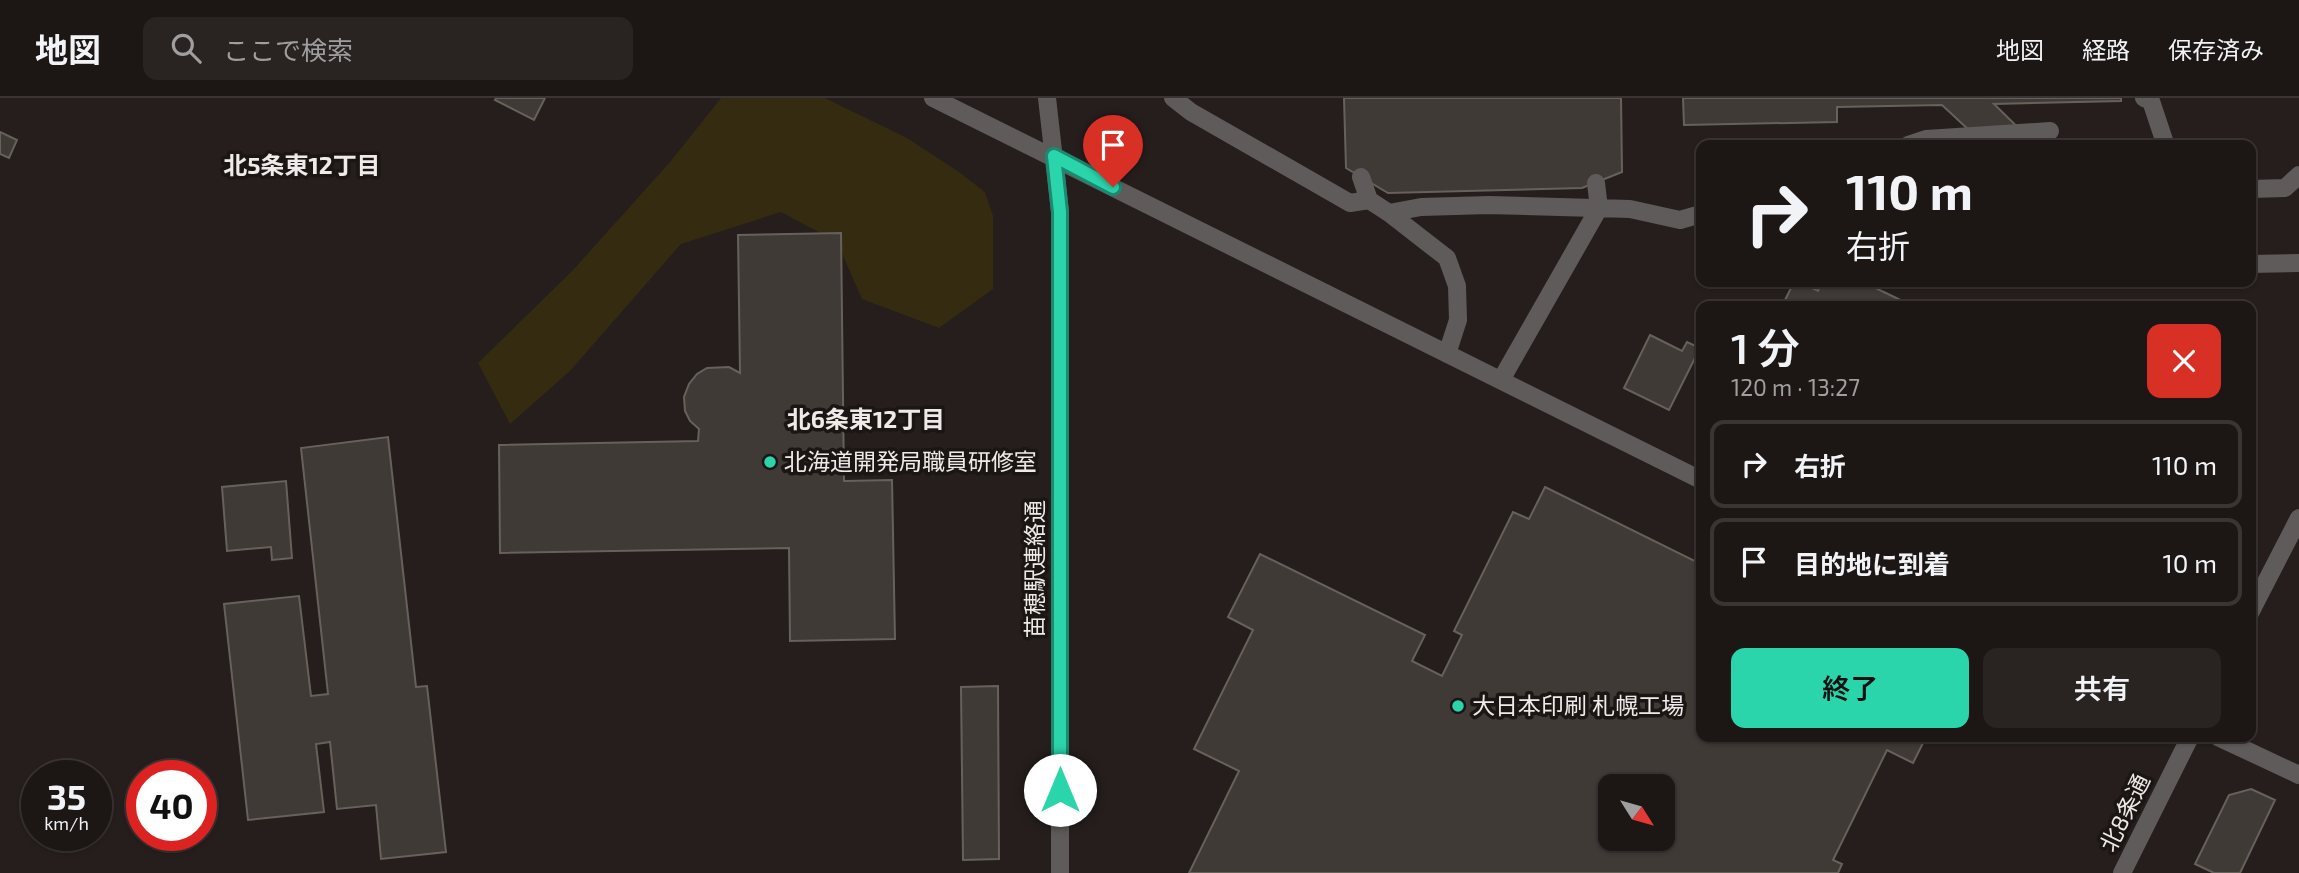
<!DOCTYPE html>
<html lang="ja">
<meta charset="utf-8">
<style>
body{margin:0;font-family:"Exo 2","Noto Sans JP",sans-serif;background:#292322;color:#f1f3f6;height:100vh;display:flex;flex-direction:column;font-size:26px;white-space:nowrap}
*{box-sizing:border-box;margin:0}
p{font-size:23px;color:#a09fa0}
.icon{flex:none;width:38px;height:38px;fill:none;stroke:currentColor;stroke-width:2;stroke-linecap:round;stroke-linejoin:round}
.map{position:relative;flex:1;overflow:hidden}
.drawer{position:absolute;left:1696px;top:203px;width:560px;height:441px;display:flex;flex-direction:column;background:#1c1615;border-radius:14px;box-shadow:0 2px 5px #0004,0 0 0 2px #3a3534}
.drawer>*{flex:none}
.banner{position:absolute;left:1696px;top:42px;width:560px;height:147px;border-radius:14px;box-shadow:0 2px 5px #0004,0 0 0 2px #3a3534;background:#1c1615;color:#f1f3f6;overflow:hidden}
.needle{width:46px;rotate:127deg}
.tools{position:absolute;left:1598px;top:676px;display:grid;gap:14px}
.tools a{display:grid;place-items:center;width:77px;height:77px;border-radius:14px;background:#1c1615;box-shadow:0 2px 5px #0004,0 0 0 2px #3a3534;font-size:35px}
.speed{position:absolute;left:21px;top:662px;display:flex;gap:14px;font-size:35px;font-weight:700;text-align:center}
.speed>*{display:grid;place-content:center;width:91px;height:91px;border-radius:50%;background:#1c1615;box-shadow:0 2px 5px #0004,0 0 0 2px #3a3534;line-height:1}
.speed small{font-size:18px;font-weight:400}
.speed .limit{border:10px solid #d22;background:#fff;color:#111}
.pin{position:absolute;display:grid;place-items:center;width:60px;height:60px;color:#fff;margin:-72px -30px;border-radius:50% 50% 50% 0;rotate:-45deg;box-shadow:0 0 7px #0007}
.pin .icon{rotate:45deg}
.me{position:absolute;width:77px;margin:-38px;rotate:0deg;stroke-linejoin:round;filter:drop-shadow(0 0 5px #0008)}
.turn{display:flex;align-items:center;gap:24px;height:147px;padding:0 35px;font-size:32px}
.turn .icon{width:91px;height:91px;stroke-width:2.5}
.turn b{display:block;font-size:49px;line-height:60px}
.round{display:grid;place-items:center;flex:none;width:74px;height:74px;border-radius:14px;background:#292322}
.headline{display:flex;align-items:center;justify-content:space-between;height:119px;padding:0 35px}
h1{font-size:42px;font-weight:600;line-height:52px}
.cta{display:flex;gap:14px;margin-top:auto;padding:14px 35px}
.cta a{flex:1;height:80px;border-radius:14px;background:#2ad5ac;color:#111;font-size:28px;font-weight:600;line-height:80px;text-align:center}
.cta a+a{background:#292322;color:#f1f3f6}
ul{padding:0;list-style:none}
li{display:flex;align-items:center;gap:21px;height:88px;margin:0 14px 10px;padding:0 21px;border:4px solid #3a3534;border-radius:14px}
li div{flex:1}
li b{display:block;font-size:26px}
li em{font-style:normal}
header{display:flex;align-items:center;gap:42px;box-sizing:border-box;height:98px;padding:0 35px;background:#1c1615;border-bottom:2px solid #3a3534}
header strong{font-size:33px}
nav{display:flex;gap:38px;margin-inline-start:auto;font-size:24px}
.search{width:490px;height:63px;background:#292322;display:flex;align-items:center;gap:18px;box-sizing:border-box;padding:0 24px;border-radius:14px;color:#a09fa0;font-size:26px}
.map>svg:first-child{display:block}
.green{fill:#342b11}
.building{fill:#3f3a35;stroke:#66615b;stroke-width:2;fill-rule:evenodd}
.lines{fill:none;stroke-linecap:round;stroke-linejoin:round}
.minor{stroke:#5f5b5b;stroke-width:18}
.route-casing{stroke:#1b8a70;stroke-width:18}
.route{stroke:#2ad5ac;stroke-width:12}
.poi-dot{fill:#2ad5ac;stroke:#1b1513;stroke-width:2.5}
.labels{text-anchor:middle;stroke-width:7;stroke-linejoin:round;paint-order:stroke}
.poi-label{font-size:23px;fill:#efeae9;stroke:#1b1513;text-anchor:start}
.street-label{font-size:23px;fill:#efeae9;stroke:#1b1513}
.neighbourhood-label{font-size:24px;font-weight:bold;fill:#efeae9;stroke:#1b1513}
</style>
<header>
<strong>地図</strong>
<div class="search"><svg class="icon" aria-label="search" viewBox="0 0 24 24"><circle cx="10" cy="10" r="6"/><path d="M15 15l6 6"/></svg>ここで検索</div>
<nav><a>地図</a><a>経路</a><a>保存済み</a></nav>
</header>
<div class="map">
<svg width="2299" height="775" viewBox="0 0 2299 775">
<rect width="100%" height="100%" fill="#251e1c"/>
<path class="green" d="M 721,0 L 825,0 L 907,40 L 959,74 L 985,94 L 993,118 L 993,191 L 939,230 L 862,201 L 837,144 L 781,114 L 681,146 L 570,273 L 510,326 L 478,265 L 573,172 L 670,64 Z"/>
<path class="building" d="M 496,0 L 545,0 L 534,22 L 495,2 Z
M 1344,0 L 1621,0 L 1622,74 L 1582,90 L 1388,95 L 1346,70 Z
M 1683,0 L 2121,0 L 2121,3 L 1994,6 L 2036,47 L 1985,47 L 1942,7 L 1837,9 L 1837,24 L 1684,27 Z
M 0,34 L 17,42 L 9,60 L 0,56 Z
M 841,135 L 844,383 L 892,382 L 895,541 L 790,543 L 789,450 L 500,455 L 499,347 L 698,343 L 699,331 L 690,323 L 685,313 L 684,299 L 689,286 L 697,276 L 707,270 L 729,269 L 740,275 L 738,137 Z
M 1794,184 L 1800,184 L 1818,193 L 1822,184 L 1863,184 L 1913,208 L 1782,208 Z
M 1650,237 L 1682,253 L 1687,244 L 1700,250 L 1669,312 L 1624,290 Z
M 388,339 L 416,589 L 427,588 L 446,754 L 381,761 L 376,707 L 337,711 L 330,644 L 316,646 L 324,714 L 248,722 L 224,506 L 299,498 L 311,598 L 328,596 L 301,350 Z
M 286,383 L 292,460 L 272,462 L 271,449 L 227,453 L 222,389 Z
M 1545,389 L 1701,466 L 1701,639 L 1926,639 L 1913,665 L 1887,652 L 1833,762 L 1842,766 L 1838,775 L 1189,775 L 1239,673 L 1194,651 L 1253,532 L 1228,519 L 1260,456 L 1425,537 L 1412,563 L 1442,578 L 1462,537 L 1454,533 L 1513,414 L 1529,421 ZM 1610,688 L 1662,688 L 1662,740 L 1610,740 Z
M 998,588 L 999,761 L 963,762 L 961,589 Z
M 2251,691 L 2275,702 L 2240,775 L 2214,775 L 2195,766 L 2229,697 Z"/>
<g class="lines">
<path class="minor" d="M 933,0 L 1701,382
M 1047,0 L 1060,114 L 1060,775
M 1173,0 L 1191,14 L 1350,105 L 1369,102
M 2144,0 L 2151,3 L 2165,45
M 1908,47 L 1926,41 L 2050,33
M 1361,79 L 1369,102 L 1389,115 L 1447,160 L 1457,188 L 1458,222 L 1447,256
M 2250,91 L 2285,90 L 2299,77
M 1389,115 L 1421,109 L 1489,107 L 1630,111 L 1680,122 L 1701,116
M 2250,166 L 2299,165
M 1501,282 L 1599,110 L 1596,85
M 2250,515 L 2299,420
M 2218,639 L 2299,677
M 2122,775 L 2190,639"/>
</g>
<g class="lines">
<g class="route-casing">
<path id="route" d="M 1060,692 L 1060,114 L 1054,58 L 1113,89"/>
</g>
<use href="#route" class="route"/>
</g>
<g class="poi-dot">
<circle cx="770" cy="364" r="7"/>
<circle cx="1458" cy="608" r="7"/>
</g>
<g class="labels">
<g class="poi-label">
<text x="784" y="372">北海道開発局職員研修室</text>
<text x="1472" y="616">大日本印刷 札幌工場</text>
</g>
<g class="street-label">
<text transform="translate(1035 471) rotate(-90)" y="8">苗穂駅連絡通</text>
<text transform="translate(2125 715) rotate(-64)" y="8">北8条通</text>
</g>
<g class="neighbourhood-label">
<text x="302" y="76">北5条東12丁目</text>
<text x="866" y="330">北6条東12丁目</text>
</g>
</g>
</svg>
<div class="tools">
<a><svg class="needle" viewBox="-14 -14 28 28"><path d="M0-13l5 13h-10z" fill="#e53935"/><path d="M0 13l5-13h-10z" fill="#a09fa0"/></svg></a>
</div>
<div class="speed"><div>35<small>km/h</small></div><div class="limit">40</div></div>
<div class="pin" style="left:1113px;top:89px;background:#d93025"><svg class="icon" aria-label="arrive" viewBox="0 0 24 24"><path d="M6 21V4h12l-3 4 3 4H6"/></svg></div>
<svg class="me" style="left:1060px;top:692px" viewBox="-20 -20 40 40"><circle r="19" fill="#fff"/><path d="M0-13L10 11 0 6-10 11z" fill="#2ad5ac"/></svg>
<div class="banner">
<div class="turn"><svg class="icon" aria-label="right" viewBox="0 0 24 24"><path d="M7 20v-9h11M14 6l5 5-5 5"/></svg><div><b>110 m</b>右折</div></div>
</div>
<section class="drawer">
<div class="headline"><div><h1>1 分</h1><p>120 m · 13:27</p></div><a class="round" style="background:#d93025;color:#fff"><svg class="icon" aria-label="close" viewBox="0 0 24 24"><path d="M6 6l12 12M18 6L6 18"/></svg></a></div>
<ul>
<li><svg class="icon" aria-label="right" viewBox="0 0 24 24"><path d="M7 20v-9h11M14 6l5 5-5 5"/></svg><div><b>右折</b></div><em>110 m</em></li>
<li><svg class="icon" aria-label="arrive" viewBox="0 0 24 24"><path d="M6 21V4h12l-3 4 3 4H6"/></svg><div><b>目的地に到着</b></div><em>10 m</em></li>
</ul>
<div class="cta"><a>終了</a><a>共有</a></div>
</section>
</div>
